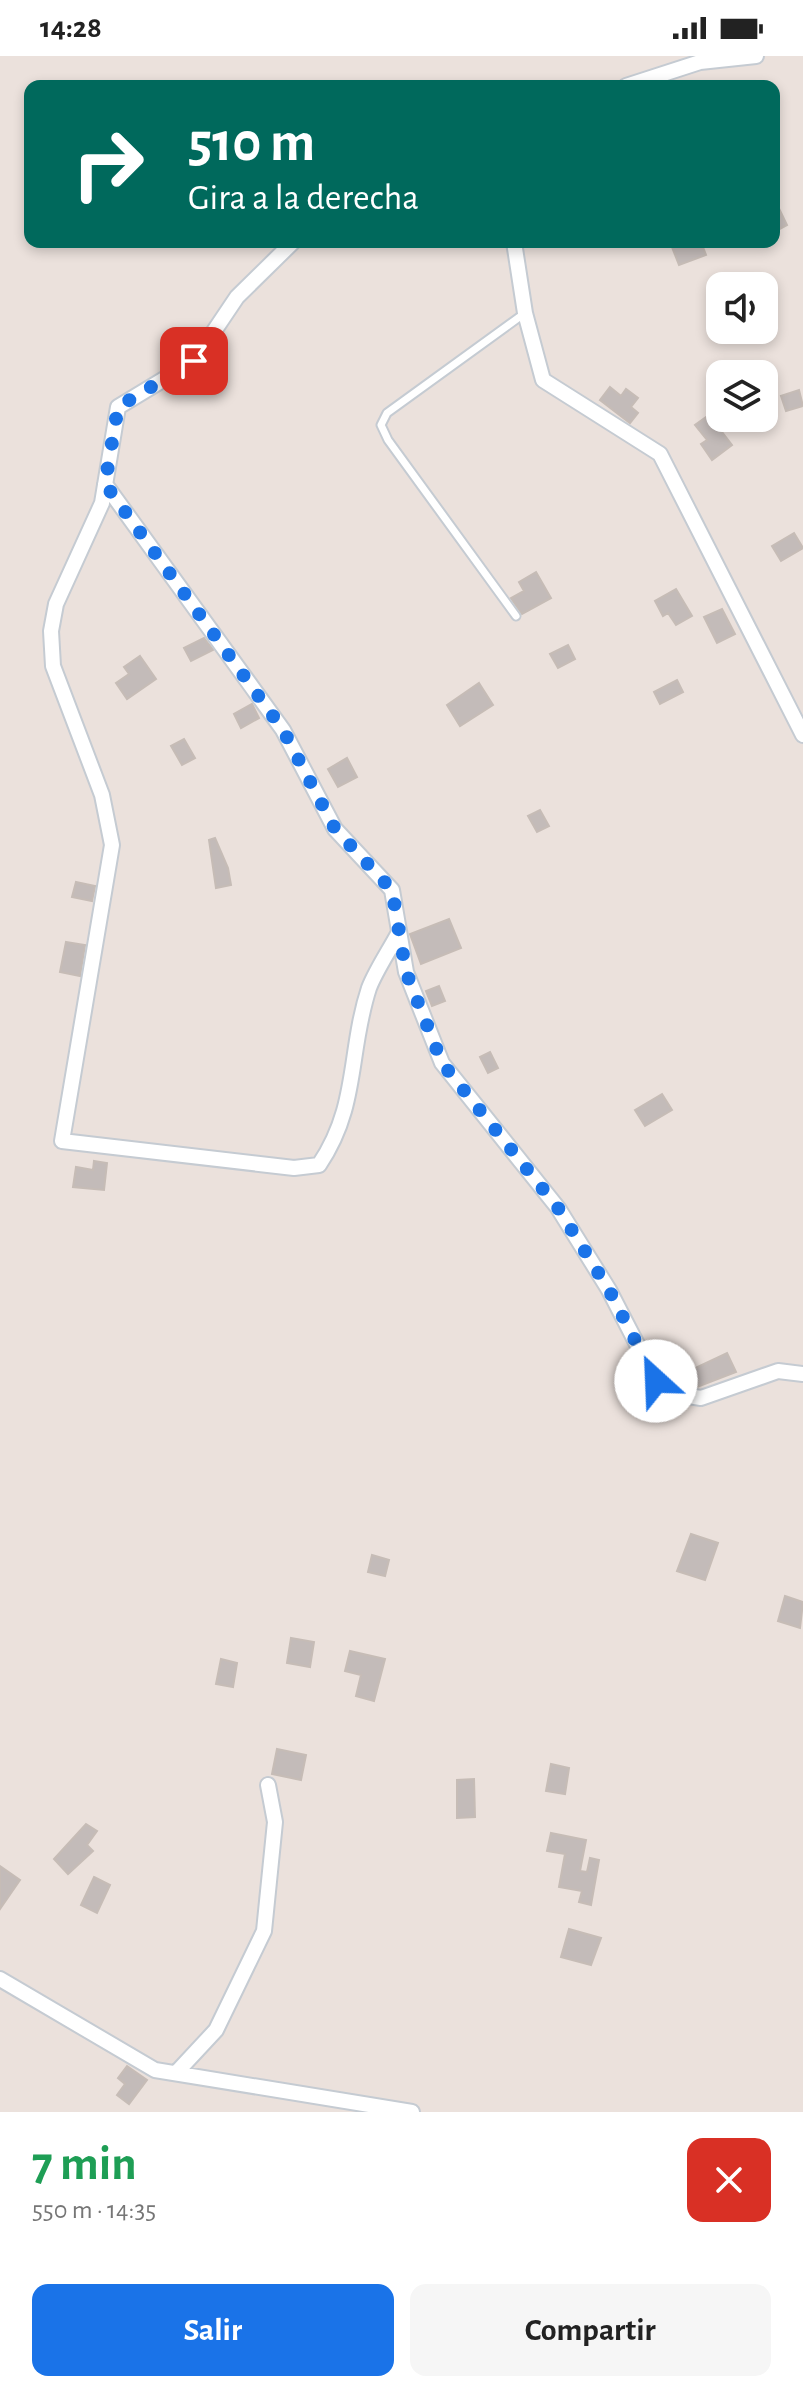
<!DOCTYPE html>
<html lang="es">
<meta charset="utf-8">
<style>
body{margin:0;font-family:"Alegreya Sans",sans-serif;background:#f6f6f6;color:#222;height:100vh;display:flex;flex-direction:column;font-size:30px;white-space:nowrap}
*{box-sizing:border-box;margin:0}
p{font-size:26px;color:#767676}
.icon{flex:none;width:44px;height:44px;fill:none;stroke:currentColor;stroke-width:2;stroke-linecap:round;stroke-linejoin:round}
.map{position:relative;height:2056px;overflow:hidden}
.side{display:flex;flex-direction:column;background:#fff;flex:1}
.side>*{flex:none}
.guide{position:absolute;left:24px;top:24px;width:756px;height:168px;border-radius:16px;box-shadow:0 4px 12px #0003;background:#00695c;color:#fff;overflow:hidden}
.tools{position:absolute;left:706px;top:216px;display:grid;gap:16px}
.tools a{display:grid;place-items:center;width:72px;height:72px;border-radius:16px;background:#fff;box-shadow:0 4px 12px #0003;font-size:40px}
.pin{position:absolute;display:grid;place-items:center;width:68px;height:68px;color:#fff;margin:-34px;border-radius:16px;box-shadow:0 4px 12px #0006}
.me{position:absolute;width:88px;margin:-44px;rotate:335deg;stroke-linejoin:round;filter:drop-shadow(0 0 6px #0008)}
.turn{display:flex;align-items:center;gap:28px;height:168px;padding:0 32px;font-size:36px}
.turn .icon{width:104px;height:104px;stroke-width:2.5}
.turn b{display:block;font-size:56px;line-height:68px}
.round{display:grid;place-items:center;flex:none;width:84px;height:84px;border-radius:16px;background:#f6f6f6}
.head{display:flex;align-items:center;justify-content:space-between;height:136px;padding:0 32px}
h1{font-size:48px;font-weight:600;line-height:60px;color:#1e9e55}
.cta{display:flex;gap:16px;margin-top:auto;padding:16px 32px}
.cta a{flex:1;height:92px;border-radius:16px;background:#1a73e8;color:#fff;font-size:32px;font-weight:600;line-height:92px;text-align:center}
.cta a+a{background:#f6f6f6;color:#222}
.status{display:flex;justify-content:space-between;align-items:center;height:56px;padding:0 40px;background:#fff;direction:ltr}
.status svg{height:22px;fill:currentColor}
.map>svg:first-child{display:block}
.building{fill:#c3bbb9;stroke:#c6bcb6;stroke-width:2}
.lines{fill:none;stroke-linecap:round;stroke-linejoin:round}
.service-casing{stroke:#c5cbd2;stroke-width:11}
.minor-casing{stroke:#c5cbd2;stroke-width:18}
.service{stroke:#fff;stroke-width:7}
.minor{stroke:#fff;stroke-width:14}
.route{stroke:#1a73e8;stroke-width:14;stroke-dasharray:0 25.2}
</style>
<div class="status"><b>14:28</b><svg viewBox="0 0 49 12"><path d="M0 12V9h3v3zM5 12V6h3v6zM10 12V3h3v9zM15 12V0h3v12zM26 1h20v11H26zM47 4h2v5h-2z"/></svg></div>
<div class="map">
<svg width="803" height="2056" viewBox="0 0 803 2056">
<rect width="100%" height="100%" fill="#ebe1dc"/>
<path class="building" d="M 774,142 L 787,169 L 774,176 Z
M 670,186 L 701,186 L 706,199 L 679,209 Z
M 610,331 L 621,340 L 626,333 L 638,342 L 631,351 L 638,357 L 630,367 L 600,344 Z
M 799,334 L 803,350 L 786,355 L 781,340 Z
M 709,359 L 732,389 L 712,404 L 701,388 L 707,384 L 695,369 Z
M 794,477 L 803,492 L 781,505 L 772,490 Z
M 536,516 L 551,542 L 522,558 L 511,542 L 524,535 L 519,526 Z
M 676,533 L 692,560 L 676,569 L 668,557 L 663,560 L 655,545 Z
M 722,553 L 735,578 L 717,587 L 704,561 Z
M 204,582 L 213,594 L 191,605 L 184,592 Z
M 568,589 L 575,603 L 558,612 L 550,598 Z
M 140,600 L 156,623 L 127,643 L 116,627 L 129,618 L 124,611 Z
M 677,624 L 683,636 L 660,648 L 654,636 Z
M 479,627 L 493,649 L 460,670 L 447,649 Z
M 252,648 L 259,662 L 241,672 L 234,658 Z
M 184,683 L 195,702 L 182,709 L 171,690 Z
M 347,702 L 357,721 L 338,731 L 328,713 Z
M 540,754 L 549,770 L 537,776 L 528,760 Z
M 215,782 L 228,812 L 231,829 L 216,832 L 209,784 Z
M 76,826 L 95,830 L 92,845 L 72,841 Z
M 449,863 L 461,892 L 421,908 L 410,878 Z
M 66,886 L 85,889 L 80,920 L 60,916 Z
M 439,930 L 445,945 L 432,950 L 426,935 Z
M 490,996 L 498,1012 L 488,1017 L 480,1001 Z
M 662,1038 L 672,1054 L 645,1070 L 635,1054 Z
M 94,1105 L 107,1107 L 104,1134 L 73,1131 L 76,1111 L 93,1114 Z
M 727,1297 L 736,1316 L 697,1331 L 689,1315 Z
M 691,1478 L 718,1487 L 705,1524 L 677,1515 Z
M 372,1499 L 389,1504 L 385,1520 L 368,1516 Z
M 785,1540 L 803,1546 L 800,1572 L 778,1565 Z
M 291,1582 L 314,1586 L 310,1611 L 287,1607 Z
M 350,1595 L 385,1603 L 374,1645 L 356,1640 L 361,1619 L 345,1615 Z
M 221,1603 L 237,1607 L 233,1631 L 216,1628 Z
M 277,1693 L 306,1699 L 301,1724 L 272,1718 Z
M 551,1708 L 569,1712 L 565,1738 L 546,1735 Z
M 474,1723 L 475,1761 L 457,1762 L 457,1724 Z
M 86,1768 L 97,1775 L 87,1789 L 93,1795 L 68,1818 L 54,1803 Z
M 551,1777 L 586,1784 L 580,1815 L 587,1816 L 590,1802 L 599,1804 L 591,1849 L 579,1846 L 582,1835 L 559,1831 L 565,1798 L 547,1795 Z
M 0,1810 L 20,1824 L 0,1853 Z
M 94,1821 L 110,1829 L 97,1857 L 81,1849 Z
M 569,1873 L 601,1882 L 591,1909 L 561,1901 Z
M 127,2010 L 147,2024 L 129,2048 L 117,2039 L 125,2028 L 118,2022 Z"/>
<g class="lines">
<g class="service-casing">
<path id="service" d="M 516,560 L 388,384 L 381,369 L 387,357 L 525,257"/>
</g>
<g class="minor-casing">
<path id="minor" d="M 626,30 L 700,6 L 756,0
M 293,186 L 237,241 L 194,305 L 118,351 L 102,447 L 56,548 L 51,575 L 53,610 L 102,739 L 112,789 L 62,1085 L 294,1112 L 319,1109 C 359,1050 348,996 369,932 C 376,914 389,895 398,878
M 514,186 L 525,257 L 543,324 L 660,398 L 803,679
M 105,428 L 283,674 L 335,773 L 392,834 L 406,916 L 442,1007 L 558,1152 L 609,1234 L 656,1325 L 676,1338 L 701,1342 L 778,1315 L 803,1318
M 0,1923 L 155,2014 L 412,2056
M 176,2017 L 216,1974 L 264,1875 L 275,1766 L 268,1729"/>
</g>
<use href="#service" class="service"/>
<use href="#minor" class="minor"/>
</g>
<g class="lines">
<path class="route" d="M 194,305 L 118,351 L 105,428 L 283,674 L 335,773 L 392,834 L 406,916 L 442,1007 L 558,1152 L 609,1234 L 656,1325"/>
</g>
</svg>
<div class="tools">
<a><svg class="icon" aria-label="sound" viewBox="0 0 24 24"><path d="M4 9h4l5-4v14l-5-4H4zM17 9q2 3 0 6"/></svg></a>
<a><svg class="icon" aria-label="layers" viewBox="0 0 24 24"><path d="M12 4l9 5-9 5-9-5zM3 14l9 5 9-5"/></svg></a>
</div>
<div class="pin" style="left:194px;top:305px;background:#d93025"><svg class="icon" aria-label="arrive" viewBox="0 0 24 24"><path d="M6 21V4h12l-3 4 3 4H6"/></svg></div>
<svg class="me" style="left:656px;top:1325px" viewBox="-20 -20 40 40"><circle r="19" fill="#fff"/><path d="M0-13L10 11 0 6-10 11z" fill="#1a73e8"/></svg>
<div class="guide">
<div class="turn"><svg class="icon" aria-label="right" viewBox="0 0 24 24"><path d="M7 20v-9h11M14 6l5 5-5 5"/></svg><div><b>510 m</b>Gira a la derecha</div></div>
</div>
</div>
<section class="side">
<div class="head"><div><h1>7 min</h1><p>550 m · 14:35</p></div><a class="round" style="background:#d93025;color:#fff"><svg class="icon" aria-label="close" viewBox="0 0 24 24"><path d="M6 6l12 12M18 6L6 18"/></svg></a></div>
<div class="cta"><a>Salir</a><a>Compartir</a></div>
</section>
